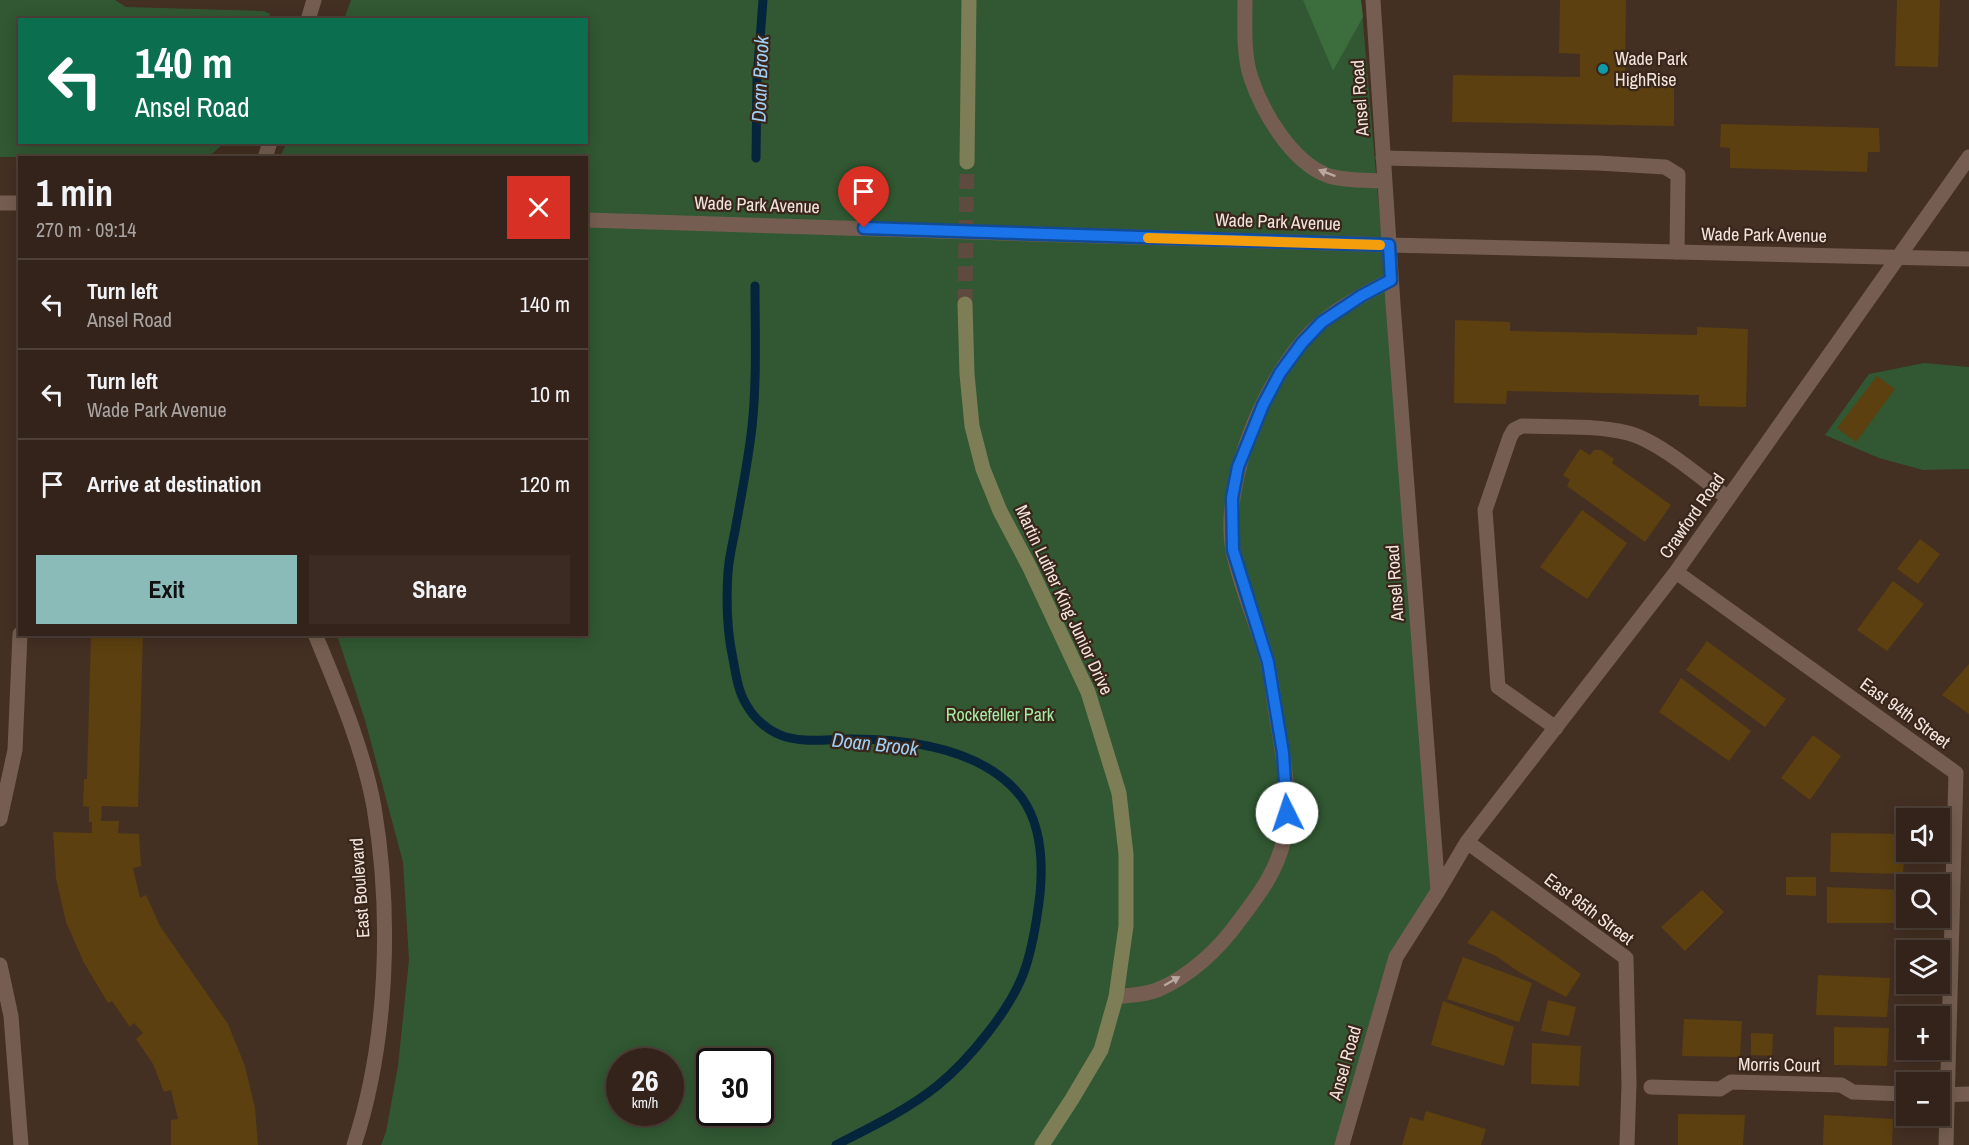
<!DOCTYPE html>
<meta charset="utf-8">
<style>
body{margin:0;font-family:"Archivo Narrow",sans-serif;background:#3b2b23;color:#f1f3f6;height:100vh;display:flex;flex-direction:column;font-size:22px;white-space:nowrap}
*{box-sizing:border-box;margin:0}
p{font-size:20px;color:#a9a4a2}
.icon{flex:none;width:33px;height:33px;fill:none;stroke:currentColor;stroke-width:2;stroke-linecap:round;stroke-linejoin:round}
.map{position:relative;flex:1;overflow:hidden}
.sheet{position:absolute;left:18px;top:156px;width:570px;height:480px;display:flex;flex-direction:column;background:#33231a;border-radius:0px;box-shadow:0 3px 15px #0003,0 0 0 2px #4e4039}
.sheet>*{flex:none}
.guide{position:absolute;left:18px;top:18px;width:570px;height:126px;border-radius:0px;box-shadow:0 3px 15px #0003,0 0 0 2px #4e4039;background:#0b6e4f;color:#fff;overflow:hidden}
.controls{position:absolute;left:1896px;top:808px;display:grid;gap:12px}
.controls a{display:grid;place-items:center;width:54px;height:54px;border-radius:0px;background:#33231a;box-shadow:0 3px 15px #0003,0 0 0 2px #4e4039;font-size:30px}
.speed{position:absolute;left:606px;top:1048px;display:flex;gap:12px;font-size:30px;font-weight:700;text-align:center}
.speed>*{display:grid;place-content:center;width:78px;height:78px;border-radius:50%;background:#33231a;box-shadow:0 3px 15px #0003,0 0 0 2px #4e4039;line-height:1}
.speed small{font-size:15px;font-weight:400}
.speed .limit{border:3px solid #111;border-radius:9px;background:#fff;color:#111}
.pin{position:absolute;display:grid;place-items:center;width:51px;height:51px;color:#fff;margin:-62px -26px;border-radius:50% 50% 50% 0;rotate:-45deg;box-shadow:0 0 6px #0007}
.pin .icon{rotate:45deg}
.me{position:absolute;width:66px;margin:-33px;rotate:356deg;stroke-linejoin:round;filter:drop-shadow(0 0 4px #0008)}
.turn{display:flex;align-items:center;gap:21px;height:126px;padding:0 18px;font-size:27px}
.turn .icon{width:78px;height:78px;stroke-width:2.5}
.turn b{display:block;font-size:42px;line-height:51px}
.round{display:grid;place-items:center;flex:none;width:63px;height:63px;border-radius:0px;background:#3b2b23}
.overview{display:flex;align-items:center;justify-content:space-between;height:102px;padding:0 18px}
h1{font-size:36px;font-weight:800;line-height:45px}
.button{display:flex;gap:12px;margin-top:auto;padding:12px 18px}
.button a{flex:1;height:69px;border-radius:0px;background:#8bbbb9;color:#111;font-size:24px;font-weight:800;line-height:69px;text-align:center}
.button a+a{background:#3b2b23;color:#f1f3f6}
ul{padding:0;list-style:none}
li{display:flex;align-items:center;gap:18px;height:90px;padding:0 18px;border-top:2px solid #4e4039}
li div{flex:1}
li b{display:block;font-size:22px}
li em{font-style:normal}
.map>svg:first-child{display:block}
.green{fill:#315832;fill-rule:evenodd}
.forest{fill:#3b6d3d}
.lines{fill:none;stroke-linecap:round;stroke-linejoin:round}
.stream{stroke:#04253b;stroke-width:9}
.building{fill:#5c400f}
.secondary-tunnel{stroke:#5e4a3f;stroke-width:15;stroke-dasharray:15 8;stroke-linecap:butt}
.service{stroke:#755e51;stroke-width:15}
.pedestrian{stroke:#755e51;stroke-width:15}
.minor{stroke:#755e51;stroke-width:15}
.tertiary{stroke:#755e51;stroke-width:15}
.secondary{stroke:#7e7e56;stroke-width:15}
.oneway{fill:#baa89e}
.route-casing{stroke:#114b97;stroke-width:15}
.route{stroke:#1a73e8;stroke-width:10}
.slow{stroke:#f59e0b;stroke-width:10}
.culture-dot{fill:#0f9aa8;stroke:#39251a;stroke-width:2}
.labels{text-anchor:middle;stroke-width:4.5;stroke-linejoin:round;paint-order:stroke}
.poi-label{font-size:18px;fill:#f2e5dd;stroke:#39251a;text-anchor:start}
.street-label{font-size:18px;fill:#f2e5dd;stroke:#39251a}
.park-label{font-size:18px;fill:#a3eda4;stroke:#39251a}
.water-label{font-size:20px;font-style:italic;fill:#9fcff5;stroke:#39251a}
</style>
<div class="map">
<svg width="1969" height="1145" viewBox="0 0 1969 1145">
<rect width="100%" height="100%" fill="#442f23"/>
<path class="green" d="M 0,0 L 115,0 L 126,7 L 264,11 L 270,14 L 269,20 L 20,20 L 20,142 L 224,143 L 213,153 L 205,157 L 0,157 Z
M 351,0 L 1361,0 L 1438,891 L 1396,957 L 1342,1145 L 381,1145 L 386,1132 L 398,1066 L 409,960 L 403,862 L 365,720 L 337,635 L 586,634 L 586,158 L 279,158 L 287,143 L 586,142 L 586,20 L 344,19 ZM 620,1062 L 670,1062 L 670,1113 L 620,1113 ZM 710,1062 L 760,1062 L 760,1113 L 710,1113 Z
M 1924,363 L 1969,367 L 1969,469 L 1923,470 L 1879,458 L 1825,435 L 1869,374 Z"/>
<path class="forest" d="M 1303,0 L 1361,0 L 1363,17 L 1333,71 Z"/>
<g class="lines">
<path class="stream" d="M 756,158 L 757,79 L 763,0
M 755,286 C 755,333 757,380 752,427 C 748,462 741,497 735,531 C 732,545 729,558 728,572 C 726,601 727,631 733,659 C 736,675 738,691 746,704 C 754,719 769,732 786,737 C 807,743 828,739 850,739 C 908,739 984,748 1022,798 C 1041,825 1043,863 1040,894 C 1037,919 1033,946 1025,969 C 1012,1008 969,1060 937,1086 C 907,1110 871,1127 836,1145"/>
</g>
<path class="building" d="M 1560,0 L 1626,0 L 1625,79 L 1674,80 L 1674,126 L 1452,122 L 1453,75 L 1580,77 L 1580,54 L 1559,53 Z
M 1897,0 L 1940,0 L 1938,67 L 1895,66 Z
M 1721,124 L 1879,128 L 1880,152 L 1868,152 L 1867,172 L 1730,168 L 1730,148 L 1720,147 Z
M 1455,320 L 1510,322 L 1510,331 L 1697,335 L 1697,327 L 1748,329 L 1746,407 L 1699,406 L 1699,395 L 1507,391 L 1506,404 L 1454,403 Z
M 1877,376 L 1895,389 L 1856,442 L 1837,428 Z
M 1580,449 L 1590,455 L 1594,450 L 1601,450 L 1614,459 L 1612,463 L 1671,505 L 1645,542 L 1567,486 L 1570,480 L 1563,475 Z
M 1582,510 L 1627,543 L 1587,599 L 1540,567 Z
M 1920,539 L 1940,554 L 1918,584 L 1897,569 Z
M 1893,581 L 1924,604 L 1887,651 L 1857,630 Z
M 91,634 L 143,634 L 138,807 L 102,806 L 101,821 L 119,821 L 118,833 L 139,834 L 141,866 L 133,868 L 140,898 L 146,895 L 160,926 L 228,1024 L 245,1066 L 255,1108 L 258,1145 L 171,1145 L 171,1120 L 178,1119 L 171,1090 L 164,1092 L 153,1064 L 136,1039 L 143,1033 L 134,1023 L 130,1027 L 112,1001 L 108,1003 L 84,963 L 66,922 L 56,878 L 53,832 L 92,833 L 92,822 L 89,822 L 89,807 L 83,806 L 84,779 L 87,779 Z
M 1707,641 L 1786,699 L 1765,727 L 1686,670 Z
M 1969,664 L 1969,714 L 1942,695 Z
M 1681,678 L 1751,731 L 1729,761 L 1659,712 Z
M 1813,735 L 1841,756 L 1810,800 L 1781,778 Z
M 1831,833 L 1906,834 L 1903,874 L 1830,872 Z
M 1786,877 L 1816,877 L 1816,896 L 1786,895 Z
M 1827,887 L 1903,890 L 1902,923 L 1827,923 Z
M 1702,890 L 1724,912 L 1685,951 L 1661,927 Z
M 1492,910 L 1581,974 L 1566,997 L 1519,972 L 1496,956 L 1467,943 Z
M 1463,957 L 1532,983 L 1519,1022 L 1447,999 Z
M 1818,975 L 1890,978 L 1887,1017 L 1816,1015 Z
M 1548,1000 L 1576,1007 L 1569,1036 L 1541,1031 Z
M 1443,1001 L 1514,1027 L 1504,1066 L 1431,1045 Z
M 1684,1019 L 1742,1021 L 1740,1057 L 1682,1056 Z
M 1834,1027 L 1889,1028 L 1887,1066 L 1834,1065 Z
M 1751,1033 L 1773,1034 L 1772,1056 L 1751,1055 Z
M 1532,1043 L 1581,1046 L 1579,1086 L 1531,1084 Z
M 1426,1111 L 1486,1129 L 1481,1145 L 1402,1145 L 1410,1117 L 1423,1121 Z
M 1678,1114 L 1745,1115 L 1743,1145 L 1678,1145 Z
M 1824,1115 L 1893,1119 L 1892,1145 L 1823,1145 Z"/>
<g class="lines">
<path class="secondary-tunnel" d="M 965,304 L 967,162"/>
<path class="service" d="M 1383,158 L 1598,163 L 1665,167 L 1678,175 L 1677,252
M 1556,728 L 1498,687 L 1485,510 L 1510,437 L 1514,430 L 1522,426 C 1554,427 1597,425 1628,433 C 1659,441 1701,478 1728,498
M 0,819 L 15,750 L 20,634
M 0,965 L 11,1016 L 21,1145"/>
<path class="pedestrian" d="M 1651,1087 L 1720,1089 L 1731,1082 L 1841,1085 L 1853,1092 L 1906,1094
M 1940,1095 L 1969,1094"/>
<path class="minor" d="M 1245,0 C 1245,26 1243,53 1251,78 C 1263,113 1292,163 1329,176 C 1346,181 1367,180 1384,181
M 1676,572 L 1956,773 L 1946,1145
M 1467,842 L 1626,958 L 1629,1084 L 1627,1145
M 1438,891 L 1467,842 L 1676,572 L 1969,157
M 1116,997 C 1129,995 1145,995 1157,990 C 1189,977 1219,949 1239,921 C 1258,896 1278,870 1284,838 C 1292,798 1282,749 1275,708 C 1273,692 1271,675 1267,659 C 1257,624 1240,586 1233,551 C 1220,482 1268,367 1322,322 C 1343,305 1368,292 1391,280
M 1342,1145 L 1396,957 L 1438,891 L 1393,304 L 1373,0"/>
<path class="tertiary" d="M 308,20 L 314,0
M 265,158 L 270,142
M 0,203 L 20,203
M 586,220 L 1389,245 L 1969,259
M 315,634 C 338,690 363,747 374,807 C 392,914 388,1042 354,1145"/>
<path class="secondary" d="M 967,162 L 969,0
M 965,304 L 967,374 L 972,426 L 983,469 L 1000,511 L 1030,568 L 1088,692 L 1119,793 L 1126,854 L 1126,926 L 1116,997 L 1101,1050 L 1072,1099 L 1042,1145"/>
</g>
<defs><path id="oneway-solid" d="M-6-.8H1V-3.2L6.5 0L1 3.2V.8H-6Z" transform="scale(1.5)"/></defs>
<g class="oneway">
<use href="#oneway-solid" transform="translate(1327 173) rotate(-159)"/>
<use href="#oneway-solid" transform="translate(1172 981) rotate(-30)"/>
</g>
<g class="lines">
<g class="route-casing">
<path id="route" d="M 864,228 L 1389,245 L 1391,280 L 1361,296 L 1322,322 L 1302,343 L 1280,373 L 1263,405 L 1238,467 L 1232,498 L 1233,550 L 1268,662 L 1283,753 L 1287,813"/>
</g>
<use href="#route" class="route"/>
<path class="slow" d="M 1148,238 L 1380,245"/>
</g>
<circle class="culture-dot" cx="1603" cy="69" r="6"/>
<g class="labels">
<g class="poi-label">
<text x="1615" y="65">Wade Park<tspan x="1615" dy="21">HighRise</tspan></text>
</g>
<g class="street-label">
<text transform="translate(1360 98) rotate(-94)" y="6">Ansel Road</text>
<text transform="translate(757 205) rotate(2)" y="6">Wade Park Avenue</text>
<text transform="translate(1278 222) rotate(2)" y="6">Wade Park Avenue</text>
<text transform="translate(1764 235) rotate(1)" y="6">Wade Park Avenue</text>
<text transform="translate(1692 516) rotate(-55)" y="6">Crawford Road</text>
<text transform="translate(1395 583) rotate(-94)" y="6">Ansel Road</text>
<text transform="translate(1064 600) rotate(65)" y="6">Martin Luther King Junior Drive</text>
<text transform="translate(1905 713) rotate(36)" y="6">East 94th Street</text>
<text transform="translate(360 888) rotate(-94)" y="6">East Boulevard</text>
<text transform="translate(1589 909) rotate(37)" y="6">East 95th Street</text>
<text transform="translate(1345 1063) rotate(-74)" y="6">Ansel Road</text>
<text transform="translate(1779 1065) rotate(1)" y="6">Morris Court</text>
</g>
<g class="park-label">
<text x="1000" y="721">Rockefeller Park</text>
</g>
<g class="water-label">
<text transform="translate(760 79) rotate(-88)" y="7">Doan Brook</text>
<text transform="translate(875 744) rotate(6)" y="7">Doan Brook</text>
</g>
</g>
</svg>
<div class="controls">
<a><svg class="icon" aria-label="sound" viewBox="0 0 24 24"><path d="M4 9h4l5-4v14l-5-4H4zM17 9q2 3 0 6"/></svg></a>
<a><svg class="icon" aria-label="search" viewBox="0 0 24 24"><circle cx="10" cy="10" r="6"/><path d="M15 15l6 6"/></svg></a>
<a><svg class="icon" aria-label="layers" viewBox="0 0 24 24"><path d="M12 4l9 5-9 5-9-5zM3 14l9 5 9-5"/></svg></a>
<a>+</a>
<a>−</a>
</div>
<div class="speed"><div>26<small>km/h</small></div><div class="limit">30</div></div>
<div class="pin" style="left:864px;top:228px;background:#d93025"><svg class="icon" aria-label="arrive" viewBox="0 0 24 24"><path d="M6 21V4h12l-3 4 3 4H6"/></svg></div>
<svg class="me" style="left:1287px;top:813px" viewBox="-20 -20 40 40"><circle r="19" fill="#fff"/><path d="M0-13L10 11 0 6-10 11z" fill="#1a73e8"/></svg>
<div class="guide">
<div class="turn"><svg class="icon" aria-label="left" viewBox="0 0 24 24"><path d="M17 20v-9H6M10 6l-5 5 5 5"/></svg><div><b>140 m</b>Ansel Road</div></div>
</div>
<section class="sheet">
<div class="overview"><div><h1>1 min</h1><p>270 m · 09:14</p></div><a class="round" style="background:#d93025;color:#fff"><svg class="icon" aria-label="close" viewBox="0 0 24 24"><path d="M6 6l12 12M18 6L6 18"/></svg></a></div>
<ul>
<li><svg class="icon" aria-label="left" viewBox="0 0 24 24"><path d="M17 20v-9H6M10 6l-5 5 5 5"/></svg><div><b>Turn left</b><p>Ansel Road</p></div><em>140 m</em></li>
<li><svg class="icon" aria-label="left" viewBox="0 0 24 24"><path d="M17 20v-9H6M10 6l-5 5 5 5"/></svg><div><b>Turn left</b><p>Wade Park Avenue</p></div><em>10 m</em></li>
<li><svg class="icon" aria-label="arrive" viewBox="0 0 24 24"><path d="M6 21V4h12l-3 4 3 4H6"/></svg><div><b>Arrive at destination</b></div><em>120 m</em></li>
</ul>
<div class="button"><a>Exit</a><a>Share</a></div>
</section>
</div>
